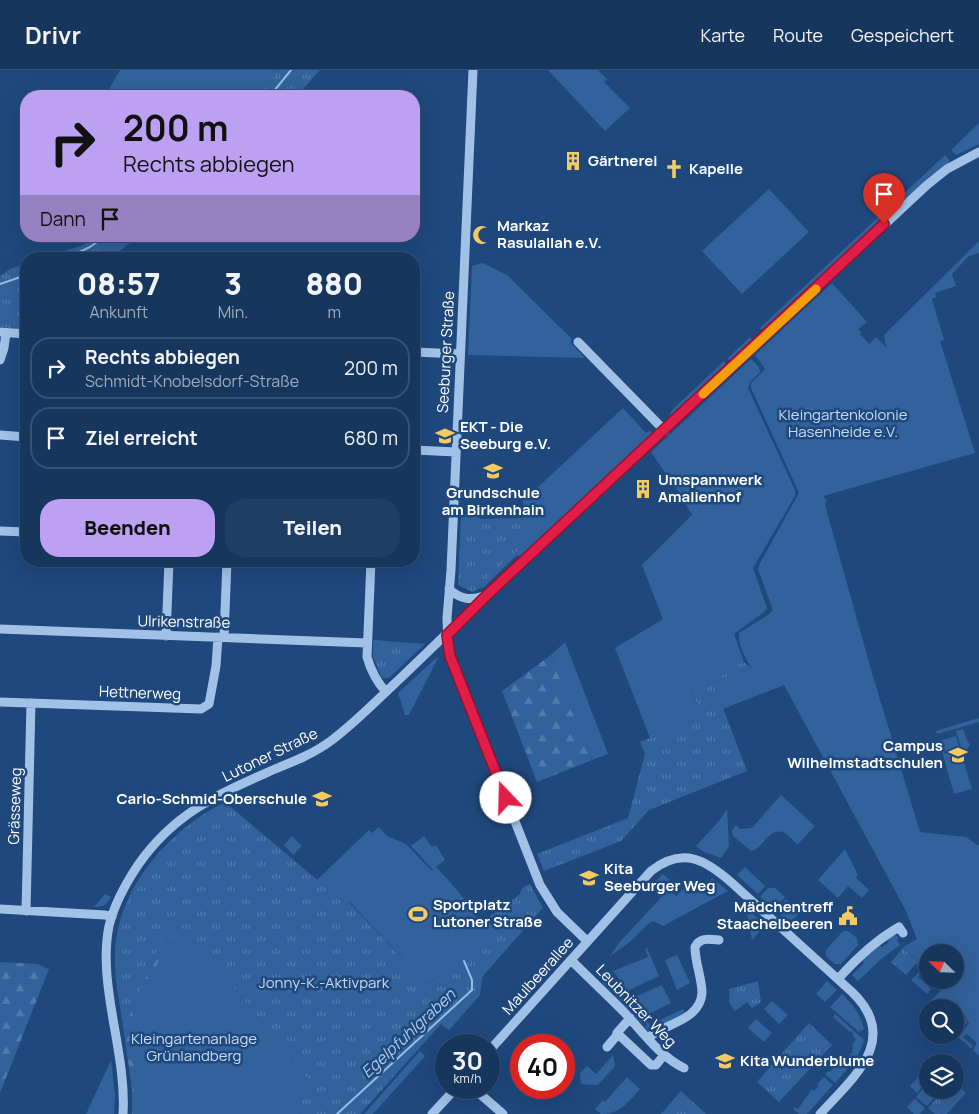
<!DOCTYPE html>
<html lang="de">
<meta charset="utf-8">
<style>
body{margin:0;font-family:Manrope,sans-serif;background:#203e64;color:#f1f3f6;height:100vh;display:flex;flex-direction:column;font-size:19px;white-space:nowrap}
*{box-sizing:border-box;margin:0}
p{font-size:16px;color:#9eabbc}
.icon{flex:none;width:28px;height:28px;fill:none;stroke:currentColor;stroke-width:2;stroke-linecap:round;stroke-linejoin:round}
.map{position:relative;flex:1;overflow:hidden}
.drawer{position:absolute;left:20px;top:182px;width:400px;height:315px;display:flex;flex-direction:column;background:#17365e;border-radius:20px;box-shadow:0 5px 20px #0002,0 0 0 1px #365073}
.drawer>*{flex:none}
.banner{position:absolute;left:20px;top:20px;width:400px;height:152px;border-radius:20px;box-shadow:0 5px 20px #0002,0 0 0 1px #365073;background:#bca0f2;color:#111;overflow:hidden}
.needle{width:32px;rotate:293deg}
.controls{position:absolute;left:919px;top:874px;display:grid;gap:10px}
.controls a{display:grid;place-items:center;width:45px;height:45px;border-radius:50%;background:#17365e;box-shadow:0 5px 20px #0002,0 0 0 1px #365073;font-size:25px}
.speed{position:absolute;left:435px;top:964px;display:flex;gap:10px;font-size:25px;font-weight:700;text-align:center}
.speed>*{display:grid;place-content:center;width:65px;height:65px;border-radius:50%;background:#17365e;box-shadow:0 5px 20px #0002,0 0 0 1px #365073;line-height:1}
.speed small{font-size:12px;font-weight:400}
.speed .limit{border:8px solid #d22;background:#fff;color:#111}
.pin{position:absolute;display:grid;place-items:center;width:42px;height:42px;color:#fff;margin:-51px -21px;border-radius:50% 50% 50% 0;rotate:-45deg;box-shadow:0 0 5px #0007}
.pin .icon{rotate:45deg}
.me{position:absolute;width:55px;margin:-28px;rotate:339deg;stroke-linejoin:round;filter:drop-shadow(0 0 4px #0008)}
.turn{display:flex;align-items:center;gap:18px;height:105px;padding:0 20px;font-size:22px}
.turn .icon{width:65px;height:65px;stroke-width:2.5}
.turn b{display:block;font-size:35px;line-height:42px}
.then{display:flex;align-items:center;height:48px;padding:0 20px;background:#0003;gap:10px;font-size:19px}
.eta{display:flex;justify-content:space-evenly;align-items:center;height:85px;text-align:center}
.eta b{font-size:30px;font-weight:800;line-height:35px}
.primary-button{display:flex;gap:10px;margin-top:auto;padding:10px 20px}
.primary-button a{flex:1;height:58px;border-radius:20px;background:#bca0f2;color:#111;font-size:20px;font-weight:800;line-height:58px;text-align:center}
.primary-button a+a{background:#203e64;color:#f1f3f6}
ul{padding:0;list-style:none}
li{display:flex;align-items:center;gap:15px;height:62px;margin:0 10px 8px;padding:0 10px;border:2px solid #365073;border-radius:20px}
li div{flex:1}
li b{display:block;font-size:19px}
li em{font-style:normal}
header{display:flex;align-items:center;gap:30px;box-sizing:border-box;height:70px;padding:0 25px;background:#17365e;border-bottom:1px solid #365073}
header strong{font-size:24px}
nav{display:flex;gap:28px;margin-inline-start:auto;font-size:18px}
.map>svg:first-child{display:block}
.green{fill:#32629b}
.forest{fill:url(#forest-firs)}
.park{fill:url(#park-tufts)}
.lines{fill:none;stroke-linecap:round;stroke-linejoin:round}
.stream{stroke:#96bce8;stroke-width:2}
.minor{stroke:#a2c1e7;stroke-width:9}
.route-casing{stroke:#92132f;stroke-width:12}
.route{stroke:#e11d48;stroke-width:9}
.slow{stroke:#f59e0b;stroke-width:9}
.labels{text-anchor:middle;stroke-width:5;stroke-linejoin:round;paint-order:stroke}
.poi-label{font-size:15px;font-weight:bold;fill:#fff;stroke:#1f487d;text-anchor:start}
.street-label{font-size:15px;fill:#fff;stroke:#1f487d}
.park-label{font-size:15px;fill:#c6dbf5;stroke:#1f487d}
.water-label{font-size:16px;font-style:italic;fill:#adcbef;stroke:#1f487d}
</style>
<header>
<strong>Drivr</strong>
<nav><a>Karte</a><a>Route</a><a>Gespeichert</a></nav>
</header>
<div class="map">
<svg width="979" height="1044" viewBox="0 0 979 1044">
<defs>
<pattern id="forest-firs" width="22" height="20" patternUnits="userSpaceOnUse" patternTransform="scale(1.25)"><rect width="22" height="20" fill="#32629b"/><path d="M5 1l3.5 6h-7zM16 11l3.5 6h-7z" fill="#517aaa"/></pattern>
<pattern id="park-tufts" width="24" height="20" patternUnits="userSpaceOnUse" patternTransform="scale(1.25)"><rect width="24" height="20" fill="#32629b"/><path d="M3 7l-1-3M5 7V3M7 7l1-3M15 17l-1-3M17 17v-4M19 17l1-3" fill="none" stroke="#517aaa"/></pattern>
</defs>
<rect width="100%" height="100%" fill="#1f487d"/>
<path class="green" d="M 120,0 L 279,0 L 258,26 L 105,26 Z
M 548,0 L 598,0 L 607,9 L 604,12 L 630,38 L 605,61 Z
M 979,53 L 979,74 L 956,85 L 951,80 Z
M 945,85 L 949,90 L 949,93 L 930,106 L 904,131 L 897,130 Z
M 769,119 L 809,162 L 742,224 L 702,181 Z
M 889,137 L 890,144 L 764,262 L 760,258 Z
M 979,171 L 979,183 L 969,186 L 952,204 L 956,216 L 935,223 L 936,227 L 932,229 L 944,270 L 940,271 L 975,383 L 823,426 L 827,430 L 825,435 L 872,603 L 920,762 L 966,767 L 977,775 L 979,775 L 979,986 L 973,980 L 976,975 L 976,972 L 967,964 L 963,967 L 973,976 L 971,978 L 959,968 L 969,953 L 952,924 L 967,952 L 958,967 L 955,964 L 955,938 L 946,937 L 944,936 L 942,937 L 927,938 L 927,935 L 943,918 L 934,910 L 955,910 L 955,882 L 928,882 L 927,904 L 916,894 L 918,891 L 903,877 L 917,869 L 905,839 L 784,615 L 723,639 L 713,612 L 751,598 C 746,588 737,574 739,563 L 768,545 L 773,540 L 758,499 L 760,493 L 799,423 L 751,318 L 751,313 L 765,299 L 755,285 L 832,213 L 867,252 L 858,259 L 861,262 L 860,264 L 869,274 L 876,267 L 886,277 L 884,265 Z
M 483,193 L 507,205 L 572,269 L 570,272 L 585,288 L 468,285 L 472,196 Z
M 750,267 L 752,270 L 746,275 L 747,278 L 733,291 L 727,289 Z
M 751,289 L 759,297 L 760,302 L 750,312 L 748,318 L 795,420 L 795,426 L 753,498 L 767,538 L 764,542 L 734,564 L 744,592 L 693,613 L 691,618 L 702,647 L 650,668 L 615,578 L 663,549 L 642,495 L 692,445 L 677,420 L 651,382 Z
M 724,291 L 727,296 L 669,351 L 668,350 L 672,340 Z
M 623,338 L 646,363 L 649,361 L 654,365 L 523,488 L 517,485 L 483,518 L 482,517 L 473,522 L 521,476 L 523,431 Z
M 565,572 L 608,684 L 592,690 L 551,585 Z
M 436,588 L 438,588 L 409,645 L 405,645 L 398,623 Z
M 979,648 L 979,652 L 937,664 L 936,661 Z
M 956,666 L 972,719 L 954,724 L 939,671 Z
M 781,725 L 815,756 L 798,774 C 792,771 788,763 782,762 C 768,758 763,779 751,781 L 733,766 L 732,761 L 736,755 L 740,759 L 752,758 Z
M 727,739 L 729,776 L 721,788 L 704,782 L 696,776 L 719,751 Z
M 379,757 L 387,766 L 406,774 L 432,801 L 433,800 L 411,776 L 424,766 L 432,777 L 436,775 L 445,790 L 436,797 C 446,807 481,845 480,860 C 479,868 473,878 468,884 C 457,896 440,905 427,915 L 350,832 L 347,835 L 317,810 L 369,760 L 372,763 Z
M 292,766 L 302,776 L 293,785 L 284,775 Z
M 845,779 L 858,805 L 856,808 L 869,820 L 862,828 L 848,816 L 838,828 L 818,810 Z
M 745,797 L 765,816 L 758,824 L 737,805 Z
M 663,804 L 671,811 L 666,818 L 676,826 L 690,812 L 701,821 L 712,808 L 728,821 L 663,856 L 653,851 L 648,854 L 630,872 L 610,886 L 619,873 L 666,822 L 655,812 Z
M 768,818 L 775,818 L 785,827 L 774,839 L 760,827 Z
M 786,829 L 800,842 L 790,853 L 776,841 Z
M 746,838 L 765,855 L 752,870 Z
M 843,861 L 848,861 L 857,868 L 858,875 L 841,894 L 835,894 L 826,886 L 826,880 Z
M 163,865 L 199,875 L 314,1017 L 307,1038 L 299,1044 L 132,1044 L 132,1019 L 124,960 Z
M 893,865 L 896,865 L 899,868 L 897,870 L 900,875 L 881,889 L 858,911 L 852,905 L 864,893 L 862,890 L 880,875 L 882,877 L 889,872 L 884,871 Z
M 647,878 L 659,906 L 625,922 L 628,930 L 662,915 L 671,933 L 645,946 L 650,955 L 683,939 L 686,944 L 650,963 L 645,957 L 647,955 L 644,952 L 642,954 L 602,912 L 605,909 L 613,916 L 620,910 L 613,901 L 648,887 L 645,879 Z
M 677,885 L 690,913 L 677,920 L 665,890 Z
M 918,903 L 920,904 L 918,907 L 931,919 L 927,924 L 911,910 Z
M 827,911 L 837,920 L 825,932 L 816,924 Z
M 842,924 C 853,935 860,943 864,959 L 859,962 L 830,937 Z
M 772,931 L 788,945 L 779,954 L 764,939 Z
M 835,944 L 864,970 L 861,979 L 852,995 L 844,988 L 846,985 L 848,987 L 853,982 L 852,980 L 854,977 L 852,976 L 856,969 L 853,966 L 854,964 L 851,961 L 850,962 L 833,947 Z
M 756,949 L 772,963 L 764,972 L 748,958 Z
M 420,981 L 425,986 L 373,1044 L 364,1044 Z
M 613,985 L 615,996 L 598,1015 L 581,1014 L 580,1003 L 587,996 L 596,1004 Z
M 111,990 L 115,1025 L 114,1044 L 86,1044 Z
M 841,990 L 849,997 L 835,1013 L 825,1004 L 828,1001 L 830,1002 Z
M 627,1007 L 640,1019 C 628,1032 621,1044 601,1044 L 595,1039 L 603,1030 L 605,1032 Z
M 824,1007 L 833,1015 L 807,1044 L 799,1044 L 793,1039 L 795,1037 L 798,1039 L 812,1019 L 814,1021 L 819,1016 L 817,1014 Z
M 963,1020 L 966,1023 L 947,1044 L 941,1044 Z
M 915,1029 L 925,1038 L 920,1044 L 914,1044 L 907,1037 Z"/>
<path class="forest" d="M 551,585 L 592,690 L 537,712 L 502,621 Z
M 105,824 L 111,827 C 107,835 103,837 94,837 Z
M 164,853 L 195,863 L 222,904 L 199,875 L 170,867 L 132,947 L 141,1013 L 136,1044 L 132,1044 L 132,1019 L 121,940 Z
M 0,892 L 37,894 L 49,899 L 0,1023 Z
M 923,1002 L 927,1006 L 927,1011 L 917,1023 L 910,1016 Z"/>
<path class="park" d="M 279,0 L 320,0 L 297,26 L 258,26 Z
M 95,166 L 139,166 L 109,189 L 42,189 L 83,175 Z
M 26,194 L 26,260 L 0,257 L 0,206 L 10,199 Z
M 461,446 L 478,446 L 480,449 L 522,448 L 522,476 L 473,522 L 458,515 Z
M 373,570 L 425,574 L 389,608 L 382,608 L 373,587 Z
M 744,592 L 751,598 L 713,612 L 747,701 L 649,740 L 621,771 L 544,801 L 537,784 L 628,748 L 645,684 L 640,672 L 702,647 L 691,617 L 693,612 Z
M 963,659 L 967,670 L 970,675 L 966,680 L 961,677 L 956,661 Z
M 225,732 L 347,835 L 349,832 L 427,915 C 446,902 483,879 479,854 L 520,824 L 522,818 L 530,814 L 543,838 L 482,907 L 480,925 L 449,960 L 441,954 L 360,1044 L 299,1044 L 307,1038 L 302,1033 L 301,1029 L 314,1017 L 199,875 L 163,865 L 124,960 C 120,935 114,909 115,884 C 117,818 169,760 225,732 Z
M 903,878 L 918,891 L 906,905 L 891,892 Z
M 758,911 L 761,932 L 752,938 L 747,932 L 735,941 L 730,934 L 729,919 Z
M 809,953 L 832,975 L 779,1032 L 757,1012 Z
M 955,1013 L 963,1020 L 941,1044 L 935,1044 L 928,1038 L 944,1020 L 955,1020 Z
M 927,1014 L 928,1020 L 941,1020 L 927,1036 L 916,1027 Z
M 681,1021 L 706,1044 L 661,1044 Z"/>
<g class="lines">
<path class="stream" d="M 270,26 L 291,0
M 64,189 L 90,177 L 105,166
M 0,214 L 26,205
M 337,1044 L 472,920 L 472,910 L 464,891"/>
<path class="minor" d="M 473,0 L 451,500 L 447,548 L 448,574 L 450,586 L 540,815 L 557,842 L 587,871
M 0,262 L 26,264
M 578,272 L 665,361
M 414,282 L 460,284
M 0,290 L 4,278 L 6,263
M 0,365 L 26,367
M 414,380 L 456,382
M 0,461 L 26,462
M 371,491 L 367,587 C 371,601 376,611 386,622
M 449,519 C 460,529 470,531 484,526
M 0,559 L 367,573
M 166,566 L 169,491
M 224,567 L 227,491
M 0,632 L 201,639 L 209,634 L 216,596 L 218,567
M 0,839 L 105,845 L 112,847
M 26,841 L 31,633
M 571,890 C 588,907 606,924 623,941 C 642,961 659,986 684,998
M 838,909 C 856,889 876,870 899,857 L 903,863
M 630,948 L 617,963 L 651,995 L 656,995 L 664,985
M 648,968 C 665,953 700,951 702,923 C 702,908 695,893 695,877 C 700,867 709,869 719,870
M 607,977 L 618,964
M 489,981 L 651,801 C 683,776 706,790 732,813 L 852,922 C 901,969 854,1007 820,1044
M 473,1018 L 503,1044
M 123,1044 C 127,983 97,915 109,856 C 114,835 126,813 138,795 C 175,742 219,724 275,699 C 295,691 315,683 332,670 C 352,655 370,637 389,619 C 422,588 454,556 487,525 L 927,115 L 947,99 L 979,82
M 432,1044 L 456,1018"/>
</g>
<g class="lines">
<g class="route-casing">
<path id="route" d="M 506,728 L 450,586 L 447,565 L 487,525 L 884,154"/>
</g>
<use href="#route" class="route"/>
<path class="slow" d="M 703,324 L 816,219"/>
</g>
<defs>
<g id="building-bare" transform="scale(1.5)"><path d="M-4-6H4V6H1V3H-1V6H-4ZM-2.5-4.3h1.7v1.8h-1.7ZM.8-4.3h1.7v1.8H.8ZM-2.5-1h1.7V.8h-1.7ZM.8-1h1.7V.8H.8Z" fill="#f5ca62" stroke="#1f487d" stroke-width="2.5" paint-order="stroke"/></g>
<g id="church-bare" transform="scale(1.5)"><path d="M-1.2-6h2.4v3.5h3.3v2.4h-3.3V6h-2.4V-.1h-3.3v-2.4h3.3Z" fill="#f5ca62" stroke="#1f487d" stroke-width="2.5" paint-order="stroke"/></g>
<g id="mosque-bare" transform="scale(1.5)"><path d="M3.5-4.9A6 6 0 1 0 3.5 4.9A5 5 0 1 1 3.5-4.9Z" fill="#f5ca62" stroke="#1f487d" stroke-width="2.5" paint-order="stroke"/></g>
<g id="school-bare" transform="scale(1.5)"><path d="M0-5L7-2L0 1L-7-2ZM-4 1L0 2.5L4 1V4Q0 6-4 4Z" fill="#f5ca62" stroke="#1f487d" stroke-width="2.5" paint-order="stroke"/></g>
<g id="stadium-bare" transform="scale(1.5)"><path d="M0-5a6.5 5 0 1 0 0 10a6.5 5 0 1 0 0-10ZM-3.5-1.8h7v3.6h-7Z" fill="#f5ca62" stroke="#1f487d" stroke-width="2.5" paint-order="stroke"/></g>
<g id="civic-bare" transform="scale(1.5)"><path d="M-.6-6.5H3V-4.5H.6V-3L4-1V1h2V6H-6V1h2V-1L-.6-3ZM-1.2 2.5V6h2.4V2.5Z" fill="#f5ca62" stroke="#1f487d" stroke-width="2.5" paint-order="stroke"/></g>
</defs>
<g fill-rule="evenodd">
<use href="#building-bare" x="573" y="91"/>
<use href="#church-bare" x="674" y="99"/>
<use href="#mosque-bare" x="482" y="165"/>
<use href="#school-bare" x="445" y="366"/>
<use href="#school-bare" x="493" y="401"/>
<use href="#building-bare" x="643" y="419"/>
<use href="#school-bare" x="958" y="685"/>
<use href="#school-bare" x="322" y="729"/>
<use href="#school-bare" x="589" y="808"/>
<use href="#stadium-bare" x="418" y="844"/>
<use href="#civic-bare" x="848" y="846"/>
<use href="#school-bare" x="725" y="991"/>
</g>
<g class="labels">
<g class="poi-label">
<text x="588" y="96">Gärtnerei</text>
<text x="689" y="104">Kapelle</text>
<text x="497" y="161">Markaz<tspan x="497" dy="17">Rasulallah e.V.</tspan></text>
<text x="460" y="362">EKT - Die<tspan x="460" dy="17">Seeburg e.V.</tspan></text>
<text x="658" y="415">Umspannwerk<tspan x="658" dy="17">Amalienhof</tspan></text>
<text x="493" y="428" text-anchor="middle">Grundschule<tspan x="493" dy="17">am Birkenhain</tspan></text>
<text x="943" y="681" text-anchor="end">Campus<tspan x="943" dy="17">Wilhelmstadtschulen</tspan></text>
<text x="307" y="734" text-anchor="end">Carlo-Schmid-Oberschule</text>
<text x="604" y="804">Kita<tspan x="604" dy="17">Seeburger Weg</tspan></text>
<text x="433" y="840">Sportplatz<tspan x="433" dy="17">Lutoner Straße</tspan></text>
<text x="833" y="842" text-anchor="end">Mädchentreff<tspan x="833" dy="17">Staachelbeeren</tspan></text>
<text x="740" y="996">Kita Wunderblume</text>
</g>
<g class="street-label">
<text transform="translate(446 282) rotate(-87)" y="5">Seeburger Straße</text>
<text transform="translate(184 552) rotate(1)" y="5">Ulrikenstraße</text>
<text transform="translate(140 623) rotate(2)" y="5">Hettnerweg</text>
<text transform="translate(270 685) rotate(-26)" y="5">Lutoner Straße</text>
<text transform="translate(15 736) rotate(-88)" y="5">Grässeweg</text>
<text transform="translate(538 906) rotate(-48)" y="5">Maulbeerallee</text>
<text transform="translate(636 936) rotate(46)" y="5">Leubnitzer Weg</text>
</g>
<g class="park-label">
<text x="843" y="350">Kleingartenkolonie<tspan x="843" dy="17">Hasenheide e.V.</tspan></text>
<text x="324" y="918">Jonny-K.-Aktivpark</text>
<text x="194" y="974">Kleingartenanlage<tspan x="194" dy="17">Grünlandberg</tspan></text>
</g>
<g class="water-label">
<text transform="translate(408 963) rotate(-43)" y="6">Egelpfuhlgraben</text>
</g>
</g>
</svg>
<div class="controls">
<a><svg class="needle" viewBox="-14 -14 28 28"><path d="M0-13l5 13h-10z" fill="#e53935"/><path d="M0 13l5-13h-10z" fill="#9eabbc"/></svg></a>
<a><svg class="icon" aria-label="search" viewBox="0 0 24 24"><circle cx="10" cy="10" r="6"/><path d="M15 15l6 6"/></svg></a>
<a><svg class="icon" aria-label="layers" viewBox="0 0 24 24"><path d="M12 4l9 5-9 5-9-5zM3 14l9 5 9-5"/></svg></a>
</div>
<div class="speed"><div>30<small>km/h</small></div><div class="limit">40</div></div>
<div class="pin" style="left:884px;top:154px;background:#d93025"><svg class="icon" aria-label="arrive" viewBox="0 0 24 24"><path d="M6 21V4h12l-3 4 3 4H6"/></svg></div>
<svg class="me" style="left:506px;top:728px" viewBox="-20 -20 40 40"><circle r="19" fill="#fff"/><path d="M0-13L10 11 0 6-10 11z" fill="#e11d48"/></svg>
<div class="banner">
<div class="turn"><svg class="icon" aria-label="right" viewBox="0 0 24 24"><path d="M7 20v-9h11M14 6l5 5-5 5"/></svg><div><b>200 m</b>Rechts abbiegen</div></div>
<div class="then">Dann<svg class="icon" aria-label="arrive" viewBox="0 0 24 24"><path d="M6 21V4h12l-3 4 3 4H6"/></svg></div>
</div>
<section class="drawer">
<div class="eta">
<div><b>08:57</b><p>Ankunft</p></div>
<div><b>3</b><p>Min.</p></div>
<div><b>880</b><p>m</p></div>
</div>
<ul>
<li><svg class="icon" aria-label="right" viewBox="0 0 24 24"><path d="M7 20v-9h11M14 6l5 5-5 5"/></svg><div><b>Rechts abbiegen</b><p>Schmidt-Knobelsdorf-Straße</p></div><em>200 m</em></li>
<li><svg class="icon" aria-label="arrive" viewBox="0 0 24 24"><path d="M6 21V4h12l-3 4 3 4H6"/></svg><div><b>Ziel erreicht</b></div><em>680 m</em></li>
</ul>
<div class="primary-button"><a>Beenden</a><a>Teilen</a></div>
</section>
</div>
